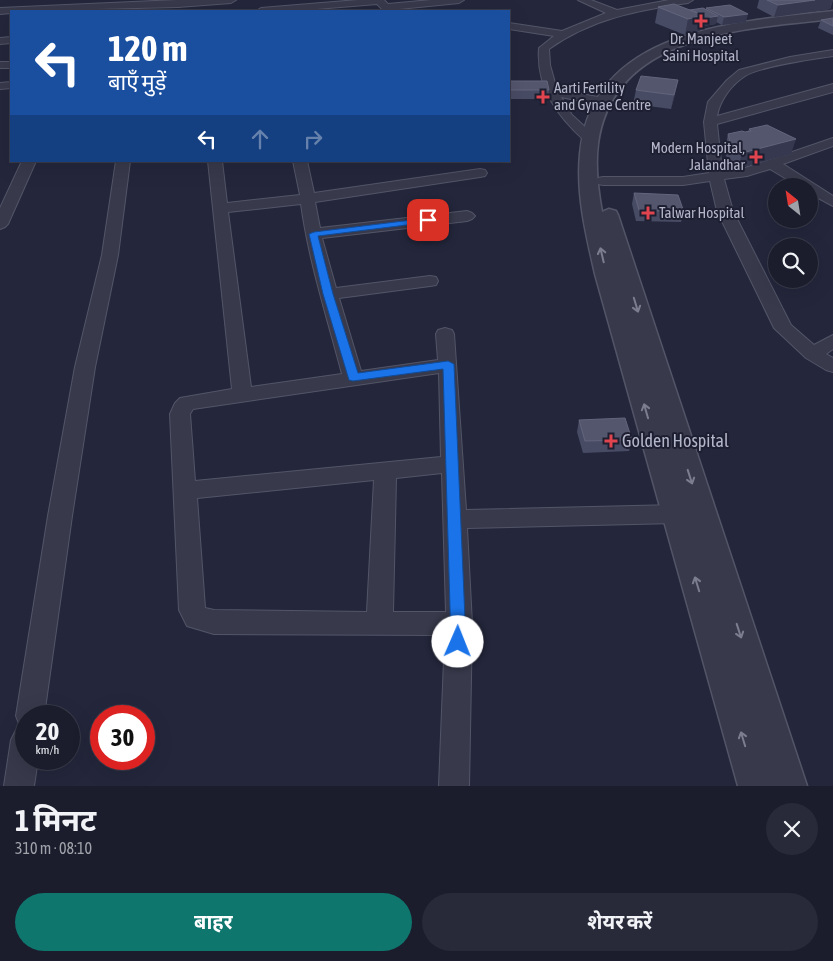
<!DOCTYPE html>
<html lang="hi">
<meta charset="utf-8">
<style>
body{margin:0;font-family:"Asap Condensed","Noto Sans Devanagari",sans-serif;background:#282a39;color:#f1f3f6;height:100vh;display:flex;flex-direction:column;font-size:19px;white-space:nowrap}
*{box-sizing:border-box;margin:0}
p{font-size:16px;color:#a0a2aa}
.icon{flex:none;width:28px;height:28px;fill:none;stroke:currentColor;stroke-width:2;stroke-linecap:round;stroke-linejoin:round}
.map{position:relative;height:786px;overflow:hidden}
.side{display:flex;flex-direction:column;background:#1b1d2d;flex:1}
.side>*{flex:none}
.guide{position:absolute;left:10px;top:10px;width:500px;height:152px;border-radius:0px;box-shadow:0 5px 20px #0002,0 0 0 1px #393b49;background:#1a4fa0;color:#fff;overflow:hidden}
.needle{width:32px;rotate:330deg}
.tools{position:absolute;left:768px;top:178px;display:grid;gap:10px}
.tools a{display:grid;place-items:center;width:50px;height:50px;border-radius:50%;background:#1b1d2d;box-shadow:0 5px 20px #0002,0 0 0 1px #393b49;font-size:25px}
.speed{position:absolute;left:15px;top:705px;display:flex;gap:10px;font-size:25px;font-weight:700;text-align:center}
.speed>*{display:grid;place-content:center;width:65px;height:65px;border-radius:50%;background:#1b1d2d;box-shadow:0 5px 20px #0002,0 0 0 1px #393b49;line-height:1}
.speed small{font-size:12px;font-weight:400}
.speed .limit{border:8px solid #d22;background:#fff;color:#111}
.pin{position:absolute;display:grid;place-items:center;width:42px;height:42px;color:#fff;margin:-21px;border-radius:10px;box-shadow:0 2px 8px #0006}
.me{position:absolute;width:55px;margin:-28px;rotate:1deg;stroke-linejoin:round;filter:drop-shadow(0 0 4px #0008)}
.turn{display:flex;align-items:center;gap:18px;height:105px;padding:0 15px;font-size:22px}
.turn .icon{width:65px;height:65px;stroke-width:2.5}
.turn b{display:block;font-size:35px;line-height:42px}
.lanes{display:flex;align-items:center;height:48px;padding:0 15px;background:#0003;justify-content:center;gap:25px;direction:ltr}
.lanes .off{opacity:.35}
.round{display:grid;place-items:center;flex:none;width:52px;height:52px;border-radius:26px;background:#282a39}
.summary{display:flex;align-items:center;justify-content:space-between;height:85px;padding:0 15px}
h1{font-size:30px;font-weight:700;line-height:38px}
.primary-button{display:flex;gap:10px;margin-top:auto;padding:10px 15px}
.primary-button a{flex:1;height:58px;border-radius:30px;background:#0f766e;color:#fff;font-size:20px;font-weight:700;line-height:58px;text-align:center}
.primary-button a+a{background:#282a39;color:#f1f3f6}
.map>svg:first-child{display:block}
.lines{fill:none;stroke-linecap:round;stroke-linejoin:round}
.minor-casing{stroke:#535567;stroke-width:2}
.tertiary-casing{stroke:#535567;stroke-width:3}
.minor{fill:#383a4c;fill-rule:evenodd}
.tertiary{fill:#383a4c;fill-rule:evenodd}
.wall{fill:#484b64}
.shaded-wall{fill:#35384f}
.building{fill:#54566e;stroke:#62657c}
.oneway{stroke:#7c7e90}
.route{fill:#1a73e8;stroke:#114b97}
.health-dot{fill:#e0444e;stroke:#1d1f31;stroke-width:2}
.labels{text-anchor:middle;stroke-width:4;stroke-linejoin:round;paint-order:stroke}
.far-poi-label{font-size:15px;fill:#b3b5c8;stroke:#1d1f31;text-anchor:start}
.poi-label{font-size:18px;fill:#b3b5c8;stroke:#1d1f31;text-anchor:start}
</style>
<div class="map">
<svg width="833" height="786" viewBox="0 0 833 786">
<rect width="100%" height="100%" fill="#24273c"/>
<g class="lines">
<g class="minor-casing">
<path id="minor" d="M 177,0 L 236,0 L 231,3 L 178,7 L 11,11 L 11,13 L 0,14 L 0,8 Z
M 358,0 L 384,0 L 388,4 L 431,0 L 464,0 L 459,3 L 389,10 L 382,9 L 377,4 L 292,11 L 256,11 L 261,8 Z
M 578,0 L 591,0 L 617,10 L 669,0 L 693,0 L 688,3 C 638,10 591,19 549,49 L 550,65 L 557,90 L 604,98 L 610,102 L 604,106 L 561,97 L 572,115 L 597,138 L 590,142 L 585,141 C 557,116 536,87 539,48 L 554,36 L 509,29 L 509,23 L 562,31 L 606,13 Z
M 11,37 L 11,43 L 0,44 L 0,38 Z
M 833,50 L 833,56 C 814,59 760,66 745,76 C 731,85 720,100 717,116 L 833,84 L 833,92 L 717,124 L 722,171 L 745,168 L 833,138 L 833,146 L 783,164 L 833,196 L 833,206 L 809,193 L 809,186 L 798,186 L 770,169 L 747,176 L 724,179 L 733,211 L 791,325 L 814,345 L 833,335 L 833,349 L 826,354 L 833,358 L 833,372 L 826,370 L 806,358 L 774,328 L 717,211 L 710,181 L 683,185 L 603,185 L 598,184 L 596,181 L 598,178 L 603,177 L 683,177 L 709,173 L 704,122 L 708,102 L 727,80 L 739,70 L 790,57 Z
M 0,62 L 11,62 L 11,68 L 0,68 Z
M 11,82 L 11,88 L 0,89 L 0,83 Z
M 22,161 L 36,161 L 8,224 L 5,227 L 0,229 L 0,208 Z
M 116,161 L 130,161 L 118,255 L 95,367 L 72,516 L 44,716 L 26,716 L 26,759 L 38,759 L 34,786 L 4,786 L 11,740 L 16,730 L 23,727 L 20,726 L 16,716 L 48,516 L 75,367 L 102,255 Z
M 208,161 L 222,161 L 227,203 L 300,195 L 293,161 L 307,161 L 314,193 L 480,169 L 485,170 L 487,173 L 485,176 L 480,177 L 315,202 L 320,228 L 467,211 L 472,213 L 475,216 L 472,219 L 467,221 L 322,238 L 336,288 L 430,276 L 436,277 L 438,281 L 436,285 L 430,286 L 339,298 L 361,371 L 438,360 L 436,334 L 438,330 L 445,328 L 452,330 L 454,334 L 466,510 L 676,505 L 684,508 L 688,514 L 684,520 L 676,523 L 467,528 L 472,624 L 469,786 L 439,786 L 445,635 L 214,634 L 187,626 L 179,610 L 170,414 L 175,403 L 180,398 L 232,389 ZM 301,204 C 309,262 327,317 342,374 L 251,387 L 228,212 ZM 439,373 L 441,457 L 195,481 L 190,414 L 193,409 ZM 442,473 L 446,612 L 393,612 L 396,478 ZM 374,480 L 367,612 L 214,610 L 205,608 L 197,498 Z"/>
</g>
<g class="tertiary-casing">
<path id="tertiary" d="M 833,11 L 833,19 C 746,29 613,32 598,144 C 595,166 598,190 602,212 L 609,209 L 616,211 L 618,215 L 807,786 L 738,786 L 595,274 C 586,235 576,194 580,154 C 591,28 737,22 833,11 Z"/>
</g>
<use href="#minor" class="minor"/>
<use href="#tertiary" class="tertiary"/>
</g>
<path class="wall" d="M 759,0 L 833,0 L 830,9 L 774,17 L 757,8 Z
M 658,7 L 690,10 L 706,10 L 706,8 L 746,22 L 722,25 L 716,22 L 716,24 L 703,26 L 701,25 L 700,31 L 685,35 L 655,23 Z
M 833,18 L 833,35 L 818,28 L 821,20 Z
M 509,81 L 549,90 L 548,99 L 509,99 Z
M 636,90 L 675,94 L 671,109 L 633,104 Z
M 749,129 L 791,154 L 738,168 L 726,156 L 725,148 L 728,134 L 745,132 L 748,131 Z
M 634,193 L 684,212 L 681,222 L 636,221 L 632,204 Z
M 579,420 L 632,440 L 629,451 L 583,453 L 577,432 Z"/>
<path class="shaded-wall" d="M 815,0 L 833,0 L 830,9 L 774,17 L 778,5 Z
M 748,14 L 746,22 L 722,25 L 724,17 Z
M 703,15 L 700,31 L 685,35 L 688,19 Z
M 718,16 L 716,24 L 703,26 L 705,18 Z
M 678,80 L 675,94 L 671,109 L 674,95 Z
M 796,139 L 791,154 L 738,168 L 742,153 Z"/>
<path class="building" d="M 767,0 L 815,0 L 778,5 Z
M 674,4 L 703,15 L 688,19 L 658,7 Z
M 730,5 L 748,14 L 724,17 L 706,8 Z
M 703,8 L 718,16 L 705,18 L 703,17 L 703,15 L 690,10 Z
M 833,18 L 833,26 L 821,20 Z
M 641,76 L 678,80 L 674,95 L 636,90 Z
M 509,81 L 547,81 L 549,90 L 509,90 Z
M 767,125 L 796,139 L 742,153 L 730,142 L 728,134 L 742,131 L 745,132 L 751,131 L 749,129 Z
M 634,193 L 678,195 L 684,212 L 639,210 Z
M 625,418 L 632,440 L 585,441 L 579,420 Z"/>
<defs><path id="oneway-shaft" d="M-6 0H5M1.5-3L5.5 0L1.5 3" fill="none" stroke-width="1.6" stroke-linecap="round" stroke-linejoin="round" transform="scale(1.25)"/></defs>
<g class="oneway">
<use href="#oneway-shaft" transform="translate(602 255) rotate(-103)"/>
<use href="#oneway-shaft" transform="translate(636 305) rotate(73)"/>
<use href="#oneway-shaft" transform="translate(646 411) rotate(-106)"/>
<use href="#oneway-shaft" transform="translate(690 477) rotate(72)"/>
<use href="#oneway-shaft" transform="translate(697 584) rotate(-107)"/>
<use href="#oneway-shaft" transform="translate(739 631) rotate(72)"/>
<use href="#oneway-shaft" transform="translate(743 739) rotate(-107)"/>
</g>
<path class="route" d="M 428,218 L 431,219 L 431,222 L 318,236 L 333,294 L 358,373 L 448,361 L 454,364 L 466,642 L 464,647 L 458,649 L 453,647 L 451,642 L 443,369 L 353,381 L 349,380 L 323,294 L 309,234 L 314,232 Z"/>
<g class="health-dot">
<path d="M698.5 13.5h5v5h5v5h-5v5h-5v-5h-5v-5h5z"/>
<path d="M540.5 89.5h5v5h5v5h-5v5h-5v-5h-5v-5h5z"/>
<path d="M753.5 149.5h5v5h5v5h-5v5h-5v-5h-5v-5h5z"/>
<path d="M645.5 205.5h5v5h5v5h-5v5h-5v-5h-5v-5h5z"/>
<path d="M608.5 433.5h5v5h5v5h-5v5h-5v-5h-5v-5h5z"/>
</g>
<g class="labels">
<g class="far-poi-label">
<text x="701" y="44" text-anchor="middle">Dr. Manjeet<tspan x="701" dy="17">Saini Hospital</tspan></text>
<text x="554" y="93">Aarti Fertility<tspan x="554" dy="17">and Gynae Centre</tspan></text>
<text x="745" y="153" text-anchor="end">Modern Hospital,<tspan x="745" dy="17">Jalandhar</tspan></text>
<text x="659" y="218">Talwar Hospital</text>
</g>
<g class="poi-label">
<text x="622" y="447">Golden Hospital</text>
</g>
</g>
</svg>
<div class="tools">
<a><svg class="needle" viewBox="-14 -14 28 28"><path d="M0-13l5 13h-10z" fill="#e53935"/><path d="M0 13l5-13h-10z" fill="#a0a2aa"/></svg></a>
<a><svg class="icon" aria-label="search" viewBox="0 0 24 24"><circle cx="10" cy="10" r="6"/><path d="M15 15l6 6"/></svg></a>
</div>
<div class="speed"><div>20<small>km/h</small></div><div class="limit">30</div></div>
<div class="pin" style="left:428px;top:220px;background:#d93025"><svg class="icon" aria-label="arrive" viewBox="0 0 24 24"><path d="M6 21V4h12l-3 4 3 4H6"/></svg></div>
<svg class="me" style="left:458px;top:642px" viewBox="-20 -20 40 40"><circle r="19" fill="#fff"/><path d="M0-13L10 11 0 6-10 11z" fill="#1a73e8"/></svg>
<div class="guide">
<div class="turn"><svg class="icon" aria-label="left" viewBox="0 0 24 24"><path d="M17 20v-9H6M10 6l-5 5 5 5"/></svg><div><b>120 m</b>बाएँ मुड़ें</div></div>
<div class="lanes"><svg class="icon" aria-label="left" viewBox="0 0 24 24"><path d="M17 20v-9H6M10 6l-5 5 5 5"/></svg><svg class="icon off" aria-label="ahead" viewBox="0 0 24 24"><path d="M12 20V5M6 11l6-6 6 6"/></svg><svg class="icon off" aria-label="right" viewBox="0 0 24 24"><path d="M7 20v-9h11M14 6l5 5-5 5"/></svg></div>
</div>
</div>
<section class="side">
<div class="summary"><div><h1>1 मिनट</h1><p>310 m · 08:10</p></div><a class="round"><svg class="icon" aria-label="close" viewBox="0 0 24 24"><path d="M6 6l12 12M18 6L6 18"/></svg></a></div>
<div class="primary-button"><a>बाहर</a><a>शेयर करें</a></div>
</section>
